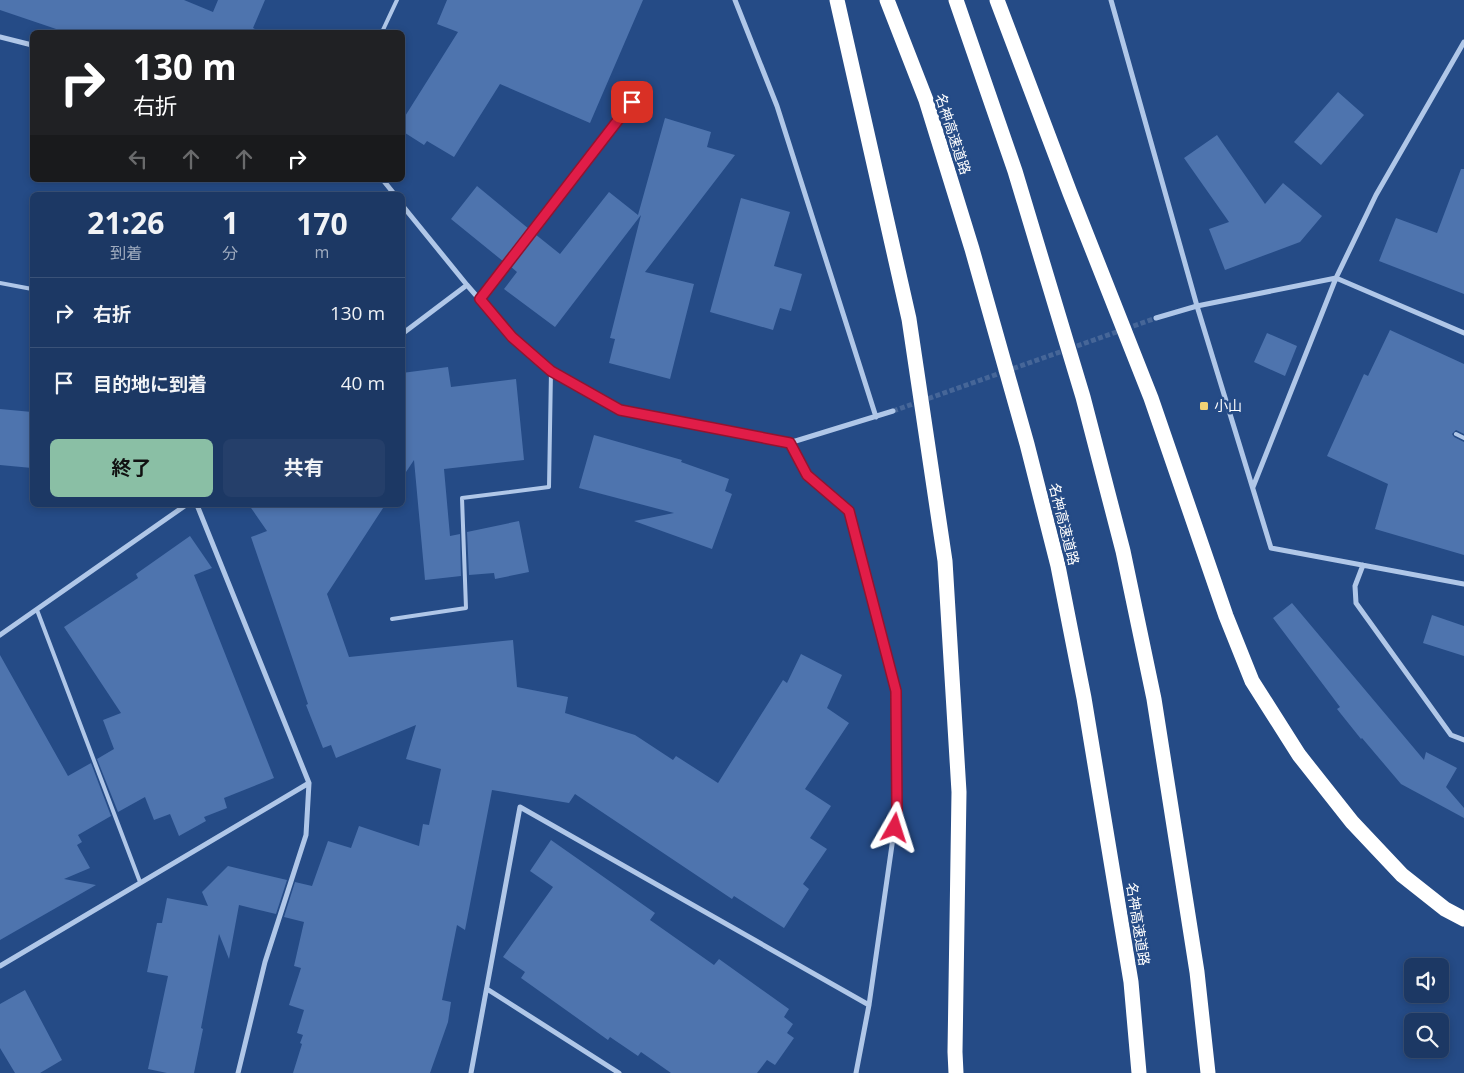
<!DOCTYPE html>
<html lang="ja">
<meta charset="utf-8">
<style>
body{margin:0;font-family:"Open Sans","Noto Sans JP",sans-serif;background:#253f6a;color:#f1f3f6;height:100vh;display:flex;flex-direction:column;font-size:19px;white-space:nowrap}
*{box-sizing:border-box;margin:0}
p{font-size:16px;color:#a0acbf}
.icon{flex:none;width:28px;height:28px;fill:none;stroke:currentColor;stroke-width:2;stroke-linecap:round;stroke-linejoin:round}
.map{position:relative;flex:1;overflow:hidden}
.sheet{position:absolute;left:30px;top:192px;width:375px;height:315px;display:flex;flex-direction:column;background:#1c3864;border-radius:8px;box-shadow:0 2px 8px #0003,0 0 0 1px #3a5278}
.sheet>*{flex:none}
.hud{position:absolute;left:30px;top:30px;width:375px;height:152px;border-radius:8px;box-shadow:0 2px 8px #0003,0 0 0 1px #3a5278;background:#202124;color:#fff;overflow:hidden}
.buttons{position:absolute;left:1404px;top:958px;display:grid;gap:10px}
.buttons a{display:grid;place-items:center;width:45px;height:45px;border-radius:8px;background:#1c3864;box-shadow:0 2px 8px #0003,0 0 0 1px #3a5278;font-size:25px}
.pin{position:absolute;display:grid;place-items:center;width:42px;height:42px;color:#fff;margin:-21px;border-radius:10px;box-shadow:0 2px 8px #0006}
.me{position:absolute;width:55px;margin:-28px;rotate:6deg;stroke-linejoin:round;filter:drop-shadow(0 0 4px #0008)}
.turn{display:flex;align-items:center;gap:18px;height:105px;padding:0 20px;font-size:22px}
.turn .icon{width:65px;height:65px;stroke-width:2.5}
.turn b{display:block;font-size:35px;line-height:42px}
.lanes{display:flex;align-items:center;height:48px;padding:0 20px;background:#0003;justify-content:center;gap:25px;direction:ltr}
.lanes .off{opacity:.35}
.eta{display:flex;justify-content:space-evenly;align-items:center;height:85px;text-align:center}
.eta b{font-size:30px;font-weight:700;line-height:35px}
.cta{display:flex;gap:10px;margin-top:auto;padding:10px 20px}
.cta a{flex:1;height:58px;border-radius:8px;background:#8abfa5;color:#111;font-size:20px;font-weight:700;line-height:58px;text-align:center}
.cta a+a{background:#253f6a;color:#f1f3f6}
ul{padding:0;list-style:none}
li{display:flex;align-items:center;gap:15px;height:70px;padding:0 20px;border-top:1px solid #3a5278}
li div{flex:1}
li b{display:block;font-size:19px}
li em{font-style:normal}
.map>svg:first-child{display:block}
.building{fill:#4e74ae}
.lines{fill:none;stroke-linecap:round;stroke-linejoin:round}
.street-tunnel{stroke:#466698;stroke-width:5;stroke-dasharray:5 2.5;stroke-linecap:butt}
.lane{stroke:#b0c7e8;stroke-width:4}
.street{stroke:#b0c7e8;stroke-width:5}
.highway{stroke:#fff;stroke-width:15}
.route-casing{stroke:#92132f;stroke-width:12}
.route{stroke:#e11d48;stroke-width:9}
.poi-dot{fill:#f2d375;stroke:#254b86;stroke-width:2}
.labels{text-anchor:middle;stroke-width:5;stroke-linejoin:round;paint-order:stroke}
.street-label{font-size:14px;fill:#fff;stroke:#254b86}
.poi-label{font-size:14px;fill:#fff;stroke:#254b86;text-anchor:start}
</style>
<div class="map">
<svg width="1464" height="1073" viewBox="0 0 1464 1073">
<rect width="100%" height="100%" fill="#254b86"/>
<path class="building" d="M 0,0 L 184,0 L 213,12 L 218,0 L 265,0 L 253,28 L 261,32 L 65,32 L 0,10 Z
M 447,0 L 643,0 L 590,123 L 500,84 L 454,157 L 427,141 L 424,145 L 402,131 L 402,121 L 458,32 L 437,24 Z
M 1338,92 L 1364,115 L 1321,165 L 1294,142 Z
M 665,118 L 711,132 L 707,147 L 735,155 L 645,272 L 694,284 L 670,379 L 609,363 L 615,339 L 610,338 L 641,215 L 555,327 L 504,289 L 517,272 L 510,266 L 535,234 L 560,254 L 609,192 L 638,215 Z
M 1217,135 L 1265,204 L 1283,183 L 1322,216 L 1300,242 L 1225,270 L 1209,229 L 1229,222 L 1184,158 Z
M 1461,169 L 1464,169 L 1464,294 L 1379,261 L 1396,218 L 1437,233 Z
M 477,186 L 529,229 L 504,262 L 451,219 Z
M 741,198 L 790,212 L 774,266 L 802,274 L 791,311 L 780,308 L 773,330 L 710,312 Z
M 1390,330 L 1464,364 L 1464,434 L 1456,430 L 1452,434 L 1454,437 L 1464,442 L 1464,555 L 1375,529 L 1388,484 L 1327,456 L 1364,374 L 1368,376 Z
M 1267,333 L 1297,346 L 1285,376 L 1254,362 Z
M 448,367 L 451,387 L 516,379 L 524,460 L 444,469 L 450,536 L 460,534 L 461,576 L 425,580 L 414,460 L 402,478 L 402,373 Z
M 0,409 L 32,412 L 32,468 L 0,465 Z
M 594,435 L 682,460 L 681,462 L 729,479 L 725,491 L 732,494 L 712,549 L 634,521 L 674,513 L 579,488 Z
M 249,505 L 385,505 L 327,594 L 349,657 L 513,640 L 517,687 L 568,697 L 565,713 L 635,735 L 673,760 L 676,756 L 718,783 L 783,680 L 787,683 L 801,654 L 842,675 L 827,708 L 849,723 L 805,789 L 831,806 L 810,838 L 827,849 L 803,884 L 809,889 L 784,928 L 734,896 L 732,899 L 575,794 L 569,803 L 492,790 L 465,930 L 457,925 L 442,1000 L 451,1002 L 448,1022 L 430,1073 L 293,1073 L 302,1044 L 300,1043 L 303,1035 L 297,1033 L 304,1010 L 289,1005 L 301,968 L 294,966 L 304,922 L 284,917 L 295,882 L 312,886 L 328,841 L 351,848 L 359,826 L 419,846 L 423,824 L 429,825 L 441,769 L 406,759 L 416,725 L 336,758 L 331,745 L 323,748 L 306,705 L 308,704 L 251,537 L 267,531 Z
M 519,521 L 529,572 L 495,579 L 494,573 L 469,575 L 467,532 Z
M 190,536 L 212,568 L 194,575 L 274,778 L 224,798 L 227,808 L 204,817 L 206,821 L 179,836 L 170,814 L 154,820 L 145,797 L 118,812 L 97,759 L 114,749 L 103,720 L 121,713 L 64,627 L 138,578 L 136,574 Z
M 1292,603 L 1424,760 L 1426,752 L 1457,768 L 1446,787 L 1464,808 L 1464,818 L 1401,784 L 1362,738 L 1361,739 L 1337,709 L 1340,707 L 1273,618 Z
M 1432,615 L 1464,626 L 1464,656 L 1423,643 Z
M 0,655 L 68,776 L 91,763 L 111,816 L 78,835 L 82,842 L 77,845 L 90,868 L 64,879 L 96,885 L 0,940 Z
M 551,840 L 655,913 L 650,920 L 714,965 L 719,959 L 789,1009 L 784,1017 L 793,1024 L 787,1033 L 794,1038 L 775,1065 L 767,1060 L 757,1073 L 671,1073 L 641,1052 L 638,1056 L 610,1037 L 608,1040 L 521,978 L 525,972 L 503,957 L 553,887 L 530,871 Z
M 228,866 L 287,880 L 276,914 L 239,905 L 229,959 L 219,934 L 201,1028 L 203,1029 L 194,1073 L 167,1073 L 148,1069 L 168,976 L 147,972 L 157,923 L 162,923 L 167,898 L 208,906 L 202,892 Z
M 25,990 L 62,1060 L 40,1073 L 15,1073 L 0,1048 L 0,1004 Z"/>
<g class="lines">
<path class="street-tunnel" d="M 893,411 L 1156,318"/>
<path class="lane" d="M 382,32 L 397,0
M 0,283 L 32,289
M 480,299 L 632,102
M 1456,434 L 1464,438
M 37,610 L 140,882
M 392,619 L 466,608 L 462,498 L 549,487 L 551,371"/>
<path class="street" d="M 735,0 L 777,106 L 876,417
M 1111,0 L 1197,306 L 1271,548 L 1464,584
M 0,37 L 32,45
M 383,180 L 395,195
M 402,205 L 467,285 L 512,337 L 551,371 L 620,410 L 789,443 L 893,411
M 1156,318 L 1197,306 L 1336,278 L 1464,333
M 402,334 L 467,285
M 789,443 L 807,475 L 849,511 L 896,691 L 897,810 L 869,1005 L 856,1073
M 1253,487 L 1336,278 L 1376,195 L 1464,42
M 1363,565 L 1355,586 L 1356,603 L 1451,735 L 1464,740
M 0,635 L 186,505
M 0,966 L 309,783 L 197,505
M 487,989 L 619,1073
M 238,1073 L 265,962 L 306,835 L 309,783
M 471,1073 L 520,807 L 869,1005"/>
<path class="highway" d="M 837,0 L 909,319 L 945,561 L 959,792 L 955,1052 L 956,1073
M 887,0 L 926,100 L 972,249 L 1027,444 L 1058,566 L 1084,698 L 1131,982 L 1139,1073
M 956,0 L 1015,171 L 1083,397 L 1123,551 L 1154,699 L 1197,972 L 1208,1073
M 997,0 L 1070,193 L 1151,398 L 1226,616 L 1252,681 L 1299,755 L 1352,822 L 1402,875 L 1445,909 L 1464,919"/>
</g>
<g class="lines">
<g class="route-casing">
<path id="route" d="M 632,102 L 480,299 L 512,337 L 551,371 L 620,410 L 790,443 L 807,475 L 849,511 L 896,691 L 897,810 L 895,828"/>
</g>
<use href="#route" class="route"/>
</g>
<rect class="poi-dot" x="1199" y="401" width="10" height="10" rx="2.5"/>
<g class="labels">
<g class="street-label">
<text transform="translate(953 134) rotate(72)" y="5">名神高速道路</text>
<text transform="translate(1064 524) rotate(76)" y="5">名神高速道路</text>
<text transform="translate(1138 924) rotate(81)" y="5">名神高速道路</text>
</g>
<g class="poi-label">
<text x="1214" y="411">小山</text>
</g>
</g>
</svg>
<div class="buttons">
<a><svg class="icon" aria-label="sound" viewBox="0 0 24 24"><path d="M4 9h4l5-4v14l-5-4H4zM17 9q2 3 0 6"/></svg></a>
<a><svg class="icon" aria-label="search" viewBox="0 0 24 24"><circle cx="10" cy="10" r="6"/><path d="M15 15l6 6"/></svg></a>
</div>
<div class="pin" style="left:632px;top:102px;background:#d93025"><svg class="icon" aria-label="arrive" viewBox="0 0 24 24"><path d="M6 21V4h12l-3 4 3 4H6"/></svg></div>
<svg class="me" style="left:895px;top:828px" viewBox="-20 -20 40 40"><path d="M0-17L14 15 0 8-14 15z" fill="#e11d48" stroke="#fff" stroke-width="4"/></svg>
<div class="hud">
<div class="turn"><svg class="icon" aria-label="right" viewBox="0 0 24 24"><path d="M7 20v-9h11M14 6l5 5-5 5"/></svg><div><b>130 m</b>右折</div></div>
<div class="lanes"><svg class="icon off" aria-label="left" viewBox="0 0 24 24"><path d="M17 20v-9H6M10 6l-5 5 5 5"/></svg><svg class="icon off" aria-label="ahead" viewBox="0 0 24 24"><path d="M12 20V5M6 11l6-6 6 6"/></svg><svg class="icon off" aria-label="ahead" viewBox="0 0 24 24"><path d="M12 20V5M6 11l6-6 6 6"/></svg><svg class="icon" aria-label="right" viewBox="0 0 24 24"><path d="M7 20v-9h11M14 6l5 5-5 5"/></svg></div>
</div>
<section class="sheet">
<div class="eta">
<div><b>21:26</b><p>到着</p></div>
<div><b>1</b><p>分</p></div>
<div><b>170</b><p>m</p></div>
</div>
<ul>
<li><svg class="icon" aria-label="right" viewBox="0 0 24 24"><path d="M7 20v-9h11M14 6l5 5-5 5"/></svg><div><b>右折</b></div><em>130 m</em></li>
<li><svg class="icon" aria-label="arrive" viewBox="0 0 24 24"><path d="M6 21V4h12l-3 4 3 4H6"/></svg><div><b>目的地に到着</b></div><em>40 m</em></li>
</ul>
<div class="cta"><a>終了</a><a>共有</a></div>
</section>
</div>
